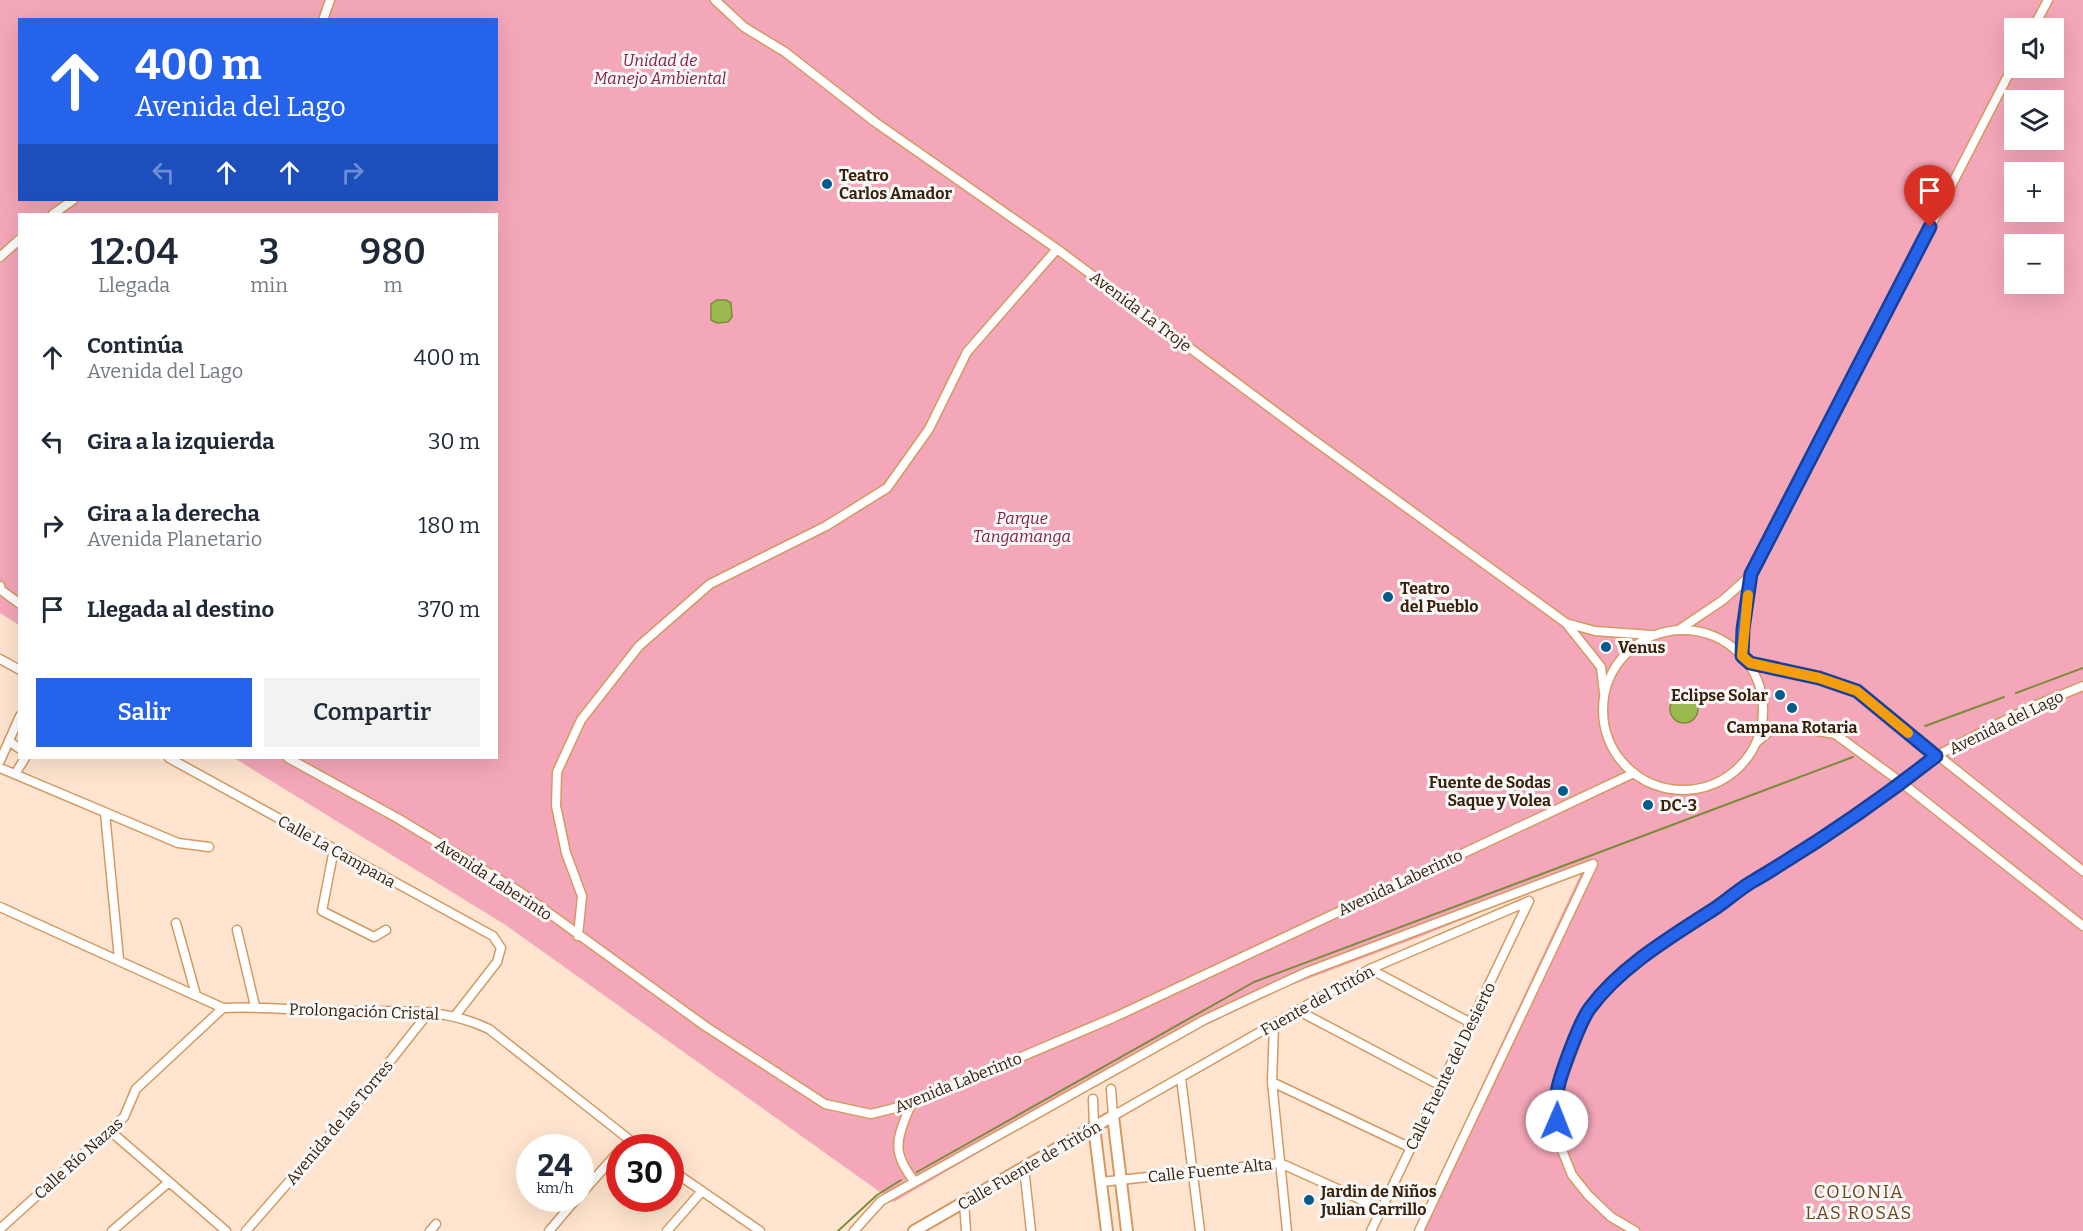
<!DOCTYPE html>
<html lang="es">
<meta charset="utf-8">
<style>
body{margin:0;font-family:Bitter,serif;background:#f2f2f3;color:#1f2937;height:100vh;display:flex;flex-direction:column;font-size:22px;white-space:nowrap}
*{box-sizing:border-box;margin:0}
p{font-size:20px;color:#747a83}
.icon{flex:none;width:33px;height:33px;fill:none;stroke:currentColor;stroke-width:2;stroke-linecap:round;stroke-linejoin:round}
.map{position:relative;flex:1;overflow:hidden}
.sheet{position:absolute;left:18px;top:213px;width:480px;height:546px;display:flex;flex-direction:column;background:#fff;border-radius:0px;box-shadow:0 6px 24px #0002}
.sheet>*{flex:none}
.guide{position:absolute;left:18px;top:18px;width:480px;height:183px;border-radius:0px;box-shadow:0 6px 24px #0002;background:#2563eb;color:#fff;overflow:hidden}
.buttons{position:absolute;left:2004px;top:18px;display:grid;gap:12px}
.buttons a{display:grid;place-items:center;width:60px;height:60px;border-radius:0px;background:#fff;box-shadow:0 6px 24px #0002;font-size:30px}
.speed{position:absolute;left:516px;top:1134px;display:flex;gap:12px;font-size:30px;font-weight:700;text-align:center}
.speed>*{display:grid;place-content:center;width:78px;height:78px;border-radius:50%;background:#fff;box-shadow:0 6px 24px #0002;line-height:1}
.speed small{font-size:15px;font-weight:400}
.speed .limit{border:9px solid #d22;background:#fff;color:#111}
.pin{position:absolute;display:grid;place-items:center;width:51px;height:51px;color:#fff;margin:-62px -26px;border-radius:50% 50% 50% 0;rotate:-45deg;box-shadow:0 0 6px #0007}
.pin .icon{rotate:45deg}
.me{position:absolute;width:66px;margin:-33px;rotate:1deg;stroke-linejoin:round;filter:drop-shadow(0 0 4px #0008)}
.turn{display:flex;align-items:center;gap:21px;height:126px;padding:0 18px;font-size:27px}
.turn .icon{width:78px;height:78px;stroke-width:2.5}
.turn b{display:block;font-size:42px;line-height:51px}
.lanes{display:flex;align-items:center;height:57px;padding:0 18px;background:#0003;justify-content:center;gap:30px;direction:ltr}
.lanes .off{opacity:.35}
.eta{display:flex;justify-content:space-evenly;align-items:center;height:102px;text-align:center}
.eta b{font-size:36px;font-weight:600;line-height:42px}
.cta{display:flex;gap:12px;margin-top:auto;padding:12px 18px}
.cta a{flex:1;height:69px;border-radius:0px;background:#2563eb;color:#fff;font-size:24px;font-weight:600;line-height:69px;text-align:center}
.cta a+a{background:#f2f2f3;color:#1f2937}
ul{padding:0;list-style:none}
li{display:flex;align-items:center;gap:18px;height:84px;padding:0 18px}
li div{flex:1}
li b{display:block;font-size:22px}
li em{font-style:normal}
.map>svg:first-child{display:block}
.green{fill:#f4a7b9;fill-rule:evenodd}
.water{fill:#9aba4f;stroke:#7d8c3a;stroke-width:1.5}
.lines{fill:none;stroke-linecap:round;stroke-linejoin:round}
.stream{stroke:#7d8c3a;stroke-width:2}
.minor-casing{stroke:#d59960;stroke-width:11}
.tertiary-casing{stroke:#d59960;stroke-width:14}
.minor{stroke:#fff;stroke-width:8}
.tertiary{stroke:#fff;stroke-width:10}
.route-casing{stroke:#184099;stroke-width:15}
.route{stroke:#2563eb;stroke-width:10}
.slow{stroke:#f59e0b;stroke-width:10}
.poi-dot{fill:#055a8c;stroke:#f8f8f8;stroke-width:2}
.labels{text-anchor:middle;stroke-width:6;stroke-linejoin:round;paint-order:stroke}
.park-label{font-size:16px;font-style:italic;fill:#821f43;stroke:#f8f8f8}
.poi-label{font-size:16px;font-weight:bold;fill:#392109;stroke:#f8f8f8;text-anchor:start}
.street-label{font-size:16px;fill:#392109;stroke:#f8f8f8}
.neighbourhood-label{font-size:18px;letter-spacing:1.5px;fill:#6f4518;stroke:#f8f8f8}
</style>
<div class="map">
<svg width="2083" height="1231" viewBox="0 0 2083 1231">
<rect width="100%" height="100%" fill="#ffe5cf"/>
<path class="green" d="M 0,0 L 2083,0 L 2083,1231 L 1414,1231 L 1582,871 L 1422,936 L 1251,1000 L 1148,1054 L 894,1202 L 504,924 L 234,758 L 496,758 L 496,214 L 20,214 L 19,625 L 0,613 ZM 20,20 L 496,20 L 496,200 L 20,200 ZM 2014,28 L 2054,28 L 2054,68 L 2014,68 ZM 2014,100 L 2054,100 L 2054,140 L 2014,140 ZM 2014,172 L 2054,172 L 2054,212 L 2014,212 ZM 2014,244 L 2054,244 L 2054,284 L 2014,284 Z"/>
<path class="water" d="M 717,300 L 726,300 L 731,303 L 732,317 L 728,322 L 717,323 L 711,320 L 711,304 Z
M1670 709a14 14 0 1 1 28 0a14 14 0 1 1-28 0Z"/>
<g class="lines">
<path class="stream" d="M 2016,693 L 2083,668
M 1925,726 L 2004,697
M 917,1172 L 1254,982 L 1853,757
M 838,1231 L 877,1195 L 901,1180"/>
<g class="minor-casing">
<path id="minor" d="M 715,0 L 744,27 L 785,52 L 875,122 L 1057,249 L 1308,436 L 1566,623 L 1601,667 L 1604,693
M 323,20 L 330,0
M 2033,28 L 2048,0
M 53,214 L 73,200
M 0,257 L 20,239
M 0,586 L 1,590 L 20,604
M 1566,623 L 1595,631 L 1651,635
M 1680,629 L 1723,600 L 1751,575
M1603 710a80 80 0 1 1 160 0a80 80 0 1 1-160 0Z
M 1742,655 L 1743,629 L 1751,574 L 2014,64
M 0,659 L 20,670
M 1750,663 L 1819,678 L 1857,691 L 2083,871
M 9,741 L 20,749
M 1758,741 L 1771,730 L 1794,727 L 1835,734 L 1902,783 L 2083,926
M 169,758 L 493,936 L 501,948 L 497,962 L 455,1016
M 288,758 L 399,819 L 520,892 L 705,1026 L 825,1104 L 871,1114 L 911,1104 L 1115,1017 L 1634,773
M 0,761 L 20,716
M 0,768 L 178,843 L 209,847
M 15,774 L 25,758
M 105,813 L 119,959
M 334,849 L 322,911 L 374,937 L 386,930
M 0,907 L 223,1008 C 258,1006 291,1010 325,1011 C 381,1013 438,1004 489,1029 L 640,1148
M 176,923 L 196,995
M 237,930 L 255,1006
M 578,936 L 582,896 L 566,853 L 556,806 L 557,772 L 581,720 L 639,646 L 710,584 L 826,526 L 887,488 L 929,429 L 967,352 L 1057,249
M 1370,969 L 1471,1023
M 1297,1010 L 1441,1086
M 1274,1024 L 1272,1082 L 1287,1231
M 1181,1078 L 1200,1231
M 1272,1082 L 1411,1148
M 1111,1089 L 1113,1116 L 1370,969 L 1529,901
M 1093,1099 L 1094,1127
M 911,1104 C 897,1139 890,1151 915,1182
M 109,1130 L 226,1231
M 1024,1168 L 1031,1231
M 670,1169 L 760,1231
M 1101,1182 L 1280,1163 L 1382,1209
M 580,1195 L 620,1150
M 964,1202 L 966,1231
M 0,1229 L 124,1117 L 136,1089 L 223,1008
M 112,1231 L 169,1182
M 246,1231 L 354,1107 L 429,1012
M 430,1231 L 436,1224
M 549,1231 L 577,1198
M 667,1231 L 702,1191
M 854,1231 L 881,1201 L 1204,1020 L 1257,995 L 1307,972 L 1593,864 L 1419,1231
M 1371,1231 L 1529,901
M 1635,1231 L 1611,1217 L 1588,1195 L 1572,1175 L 1562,1150 L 1557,1121 L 1557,1092 L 1588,1010 L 1609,986 L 1685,925 L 1714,909 L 1754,880 L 1781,866 L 1897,787 L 1936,756 L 2029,708 L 2083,686"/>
</g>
<g class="tertiary-casing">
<path id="tertiary" d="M 1094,1127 L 1107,1231
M 914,1231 L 1113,1116 L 1127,1231"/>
</g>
<use href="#minor" class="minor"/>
<use href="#tertiary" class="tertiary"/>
</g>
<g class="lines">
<g class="route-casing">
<path id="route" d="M 1557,1121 C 1557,1112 1555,1102 1557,1093 C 1559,1077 1580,1021 1590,1008 C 1621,966 1671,937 1714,909 C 1728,900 1740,888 1755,880 C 1817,843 1879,801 1936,756 L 1857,691 L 1819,678 L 1750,663 L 1742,656 L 1743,629 L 1751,574 L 1930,227"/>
</g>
<use href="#route" class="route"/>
<path class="slow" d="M 1748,595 L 1742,656 L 1750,663 L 1819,678 L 1857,691 L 1908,733"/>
</g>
<g class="poi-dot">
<circle cx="827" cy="184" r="6"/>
<circle cx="1388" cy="597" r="6"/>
<circle cx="1606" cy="647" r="6"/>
<circle cx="1780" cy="695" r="6"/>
<circle cx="1792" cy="708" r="6"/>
<circle cx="1563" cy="791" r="6"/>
<circle cx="1648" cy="805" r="6"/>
<circle cx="1309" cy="1200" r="6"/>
</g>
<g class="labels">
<g class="park-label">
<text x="660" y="66">Unidad de<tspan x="660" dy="18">Manejo Ambiental</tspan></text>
<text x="1022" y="524">Parque<tspan x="1022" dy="18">Tangamanga</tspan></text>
</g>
<g class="poi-label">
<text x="839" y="181">Teatro<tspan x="839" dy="18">Carlos Amador</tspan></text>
<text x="1400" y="594">Teatro<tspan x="1400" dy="18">del Pueblo</tspan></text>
<text x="1618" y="653">Venus</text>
<text x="1768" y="701" text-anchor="end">Eclipse Solar</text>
<text x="1792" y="733" text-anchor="middle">Campana Rotaria</text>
<text x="1551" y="788" text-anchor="end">Fuente de Sodas<tspan x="1551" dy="18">Saque y Volea</tspan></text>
<text x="1660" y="811">DC-3</text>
<text x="1321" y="1197">Jardin de Niños<tspan x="1321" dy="18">Julian Carrillo</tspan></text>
</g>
<g class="street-label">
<text transform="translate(1141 311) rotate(37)" y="6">Avenida La Troje</text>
<text transform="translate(2006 722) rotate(-26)" y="6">Avenida del Lago</text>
<text transform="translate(337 851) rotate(29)" y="6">Calle La Campana</text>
<text transform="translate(494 879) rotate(33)" y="6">Avenida Laberinto</text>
<text transform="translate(1400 882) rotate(-25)" y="6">Avenida Laberinto</text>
<text transform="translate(1317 1000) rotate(-29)" y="6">Fuente del Tritón</text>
<text transform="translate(364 1011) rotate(2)" y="6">Prolongación Cristal</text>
<text transform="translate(1450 1066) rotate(-64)" y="6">Calle Fuente del Desierto</text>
<text transform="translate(958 1082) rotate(-22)" y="6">Avenida Laberinto</text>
<text transform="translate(339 1122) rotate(-50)" y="6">Avenida de las Torres</text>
<text transform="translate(78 1158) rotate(-42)" y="6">Calle Río Nazas</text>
<text transform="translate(1029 1165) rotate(-30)" y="6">Calle Fuente de Tritón</text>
<text transform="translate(1210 1170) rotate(-6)" y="6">Calle Fuente Alta</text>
</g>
<g class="neighbourhood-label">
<text x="1859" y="1198">COLONIA<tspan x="1859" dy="21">LAS ROSAS</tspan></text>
</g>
</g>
</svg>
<div class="buttons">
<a><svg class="icon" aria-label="sound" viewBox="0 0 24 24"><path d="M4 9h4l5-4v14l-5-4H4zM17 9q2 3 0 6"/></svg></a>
<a><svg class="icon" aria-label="layers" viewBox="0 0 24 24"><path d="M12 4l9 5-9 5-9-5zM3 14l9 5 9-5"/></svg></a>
<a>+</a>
<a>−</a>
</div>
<div class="speed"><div>24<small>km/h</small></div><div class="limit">30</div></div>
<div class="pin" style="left:1930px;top:227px;background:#d93025"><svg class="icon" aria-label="arrive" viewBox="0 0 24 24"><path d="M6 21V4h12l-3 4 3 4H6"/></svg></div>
<svg class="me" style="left:1557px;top:1121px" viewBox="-20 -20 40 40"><circle r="19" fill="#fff"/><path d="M0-13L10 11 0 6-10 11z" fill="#2563eb"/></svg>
<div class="guide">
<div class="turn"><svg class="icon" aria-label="ahead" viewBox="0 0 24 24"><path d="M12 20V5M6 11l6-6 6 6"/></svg><div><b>400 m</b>Avenida del Lago</div></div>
<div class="lanes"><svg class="icon off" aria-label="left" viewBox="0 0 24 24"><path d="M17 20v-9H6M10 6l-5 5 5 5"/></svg><svg class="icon" aria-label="ahead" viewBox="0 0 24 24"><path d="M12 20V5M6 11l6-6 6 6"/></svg><svg class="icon" aria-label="ahead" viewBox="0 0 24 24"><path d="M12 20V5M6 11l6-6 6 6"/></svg><svg class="icon off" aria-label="right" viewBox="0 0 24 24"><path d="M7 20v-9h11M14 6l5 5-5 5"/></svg></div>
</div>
<section class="sheet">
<div class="eta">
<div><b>12:04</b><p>Llegada</p></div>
<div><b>3</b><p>min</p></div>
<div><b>980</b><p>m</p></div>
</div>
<ul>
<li><svg class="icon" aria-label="ahead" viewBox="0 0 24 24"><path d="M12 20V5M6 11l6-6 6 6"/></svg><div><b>Continúa</b><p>Avenida del Lago</p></div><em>400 m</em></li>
<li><svg class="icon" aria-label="left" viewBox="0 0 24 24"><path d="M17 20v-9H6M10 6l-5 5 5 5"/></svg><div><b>Gira a la izquierda</b></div><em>30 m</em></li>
<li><svg class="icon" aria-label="right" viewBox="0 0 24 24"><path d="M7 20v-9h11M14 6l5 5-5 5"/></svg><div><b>Gira a la derecha</b><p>Avenida Planetario</p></div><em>180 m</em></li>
<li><svg class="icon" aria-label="arrive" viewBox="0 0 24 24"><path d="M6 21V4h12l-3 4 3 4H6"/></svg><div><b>Llegada al destino</b></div><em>370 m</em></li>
</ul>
<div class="cta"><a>Salir</a><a>Compartir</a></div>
</section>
</div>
